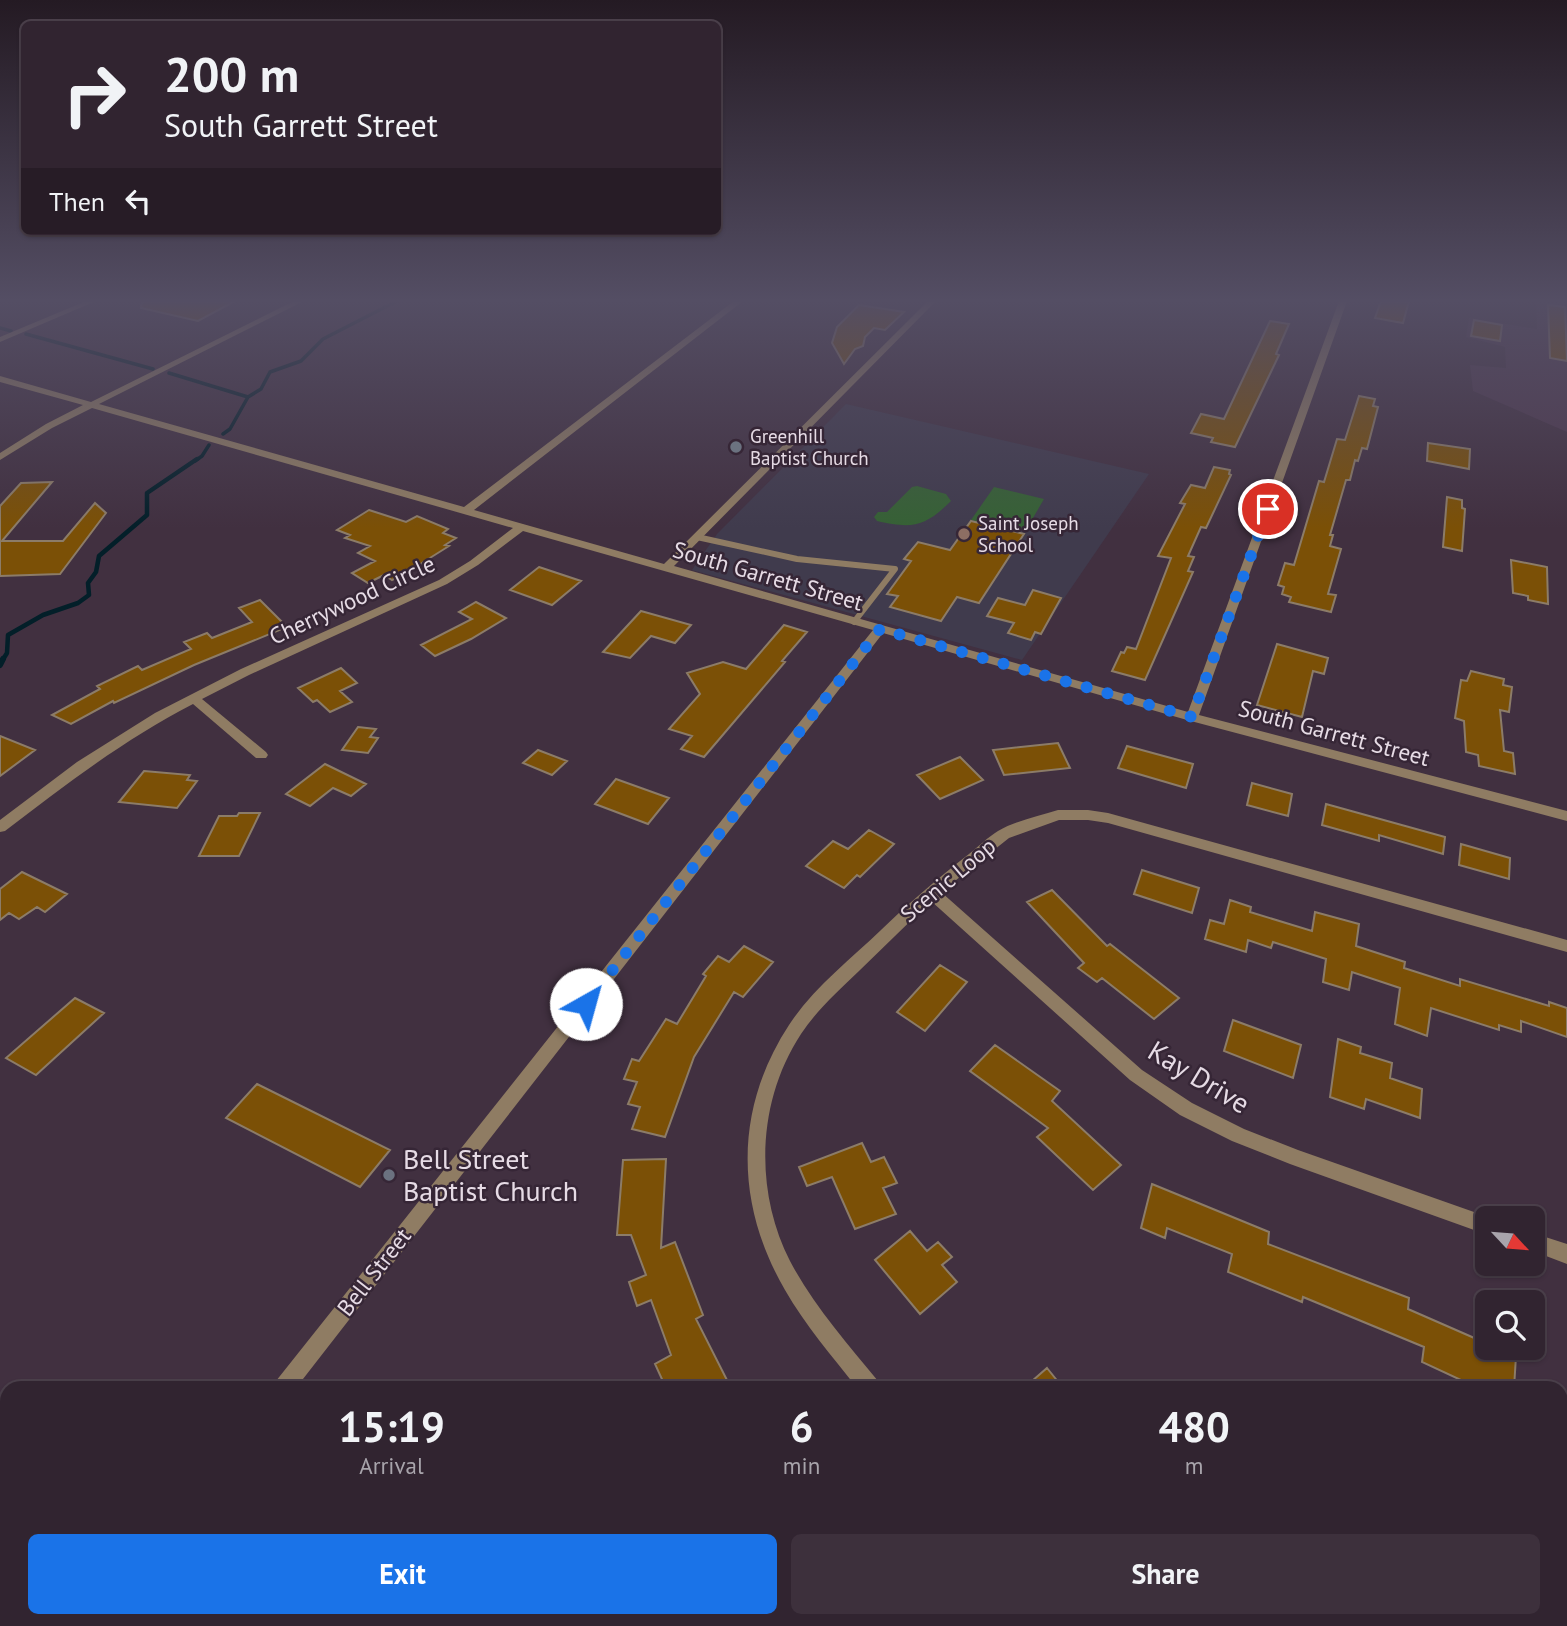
<!DOCTYPE html>
<style>
body{margin:0;font-family:"PT Sans",sans-serif;background:#3d303c;color:#f1f3f6;height:100vh;display:flex;flex-direction:column;font-size:26px;white-space:nowrap}
*{box-sizing:border-box;margin:0}
p{font-size:23px;color:#a8a4ab}
.icon{flex:none;width:38px;height:38px;fill:none;stroke:currentColor;stroke-width:2;stroke-linecap:round;stroke-linejoin:round}
.map{position:relative;flex:1;overflow:hidden}
.drawer{position:absolute;left:0px;top:1381px;width:1568px;height:247px;display:flex;flex-direction:column;background:#312430;border-radius:21px 21px 0 0;box-shadow:0 2px 5px #0004,0 0 0 2px #4c414c}
.drawer>*{flex:none}
.hud{position:absolute;left:21px;top:21px;width:700px;height:214px;border-radius:10px;box-shadow:0 2px 5px #0004,0 0 0 2px #4c414c;background:#312430;color:#f1f3f6;overflow:hidden}
.needle{width:46px;rotate:116deg}
.buttons{position:absolute;left:1475px;top:1206px;display:grid;gap:14px}
.buttons a{display:grid;place-items:center;width:70px;height:70px;border-radius:10px;background:#312430;box-shadow:0 2px 5px #0004,0 0 0 2px #4c414c;font-size:35px}
.pin{position:absolute;display:grid;place-items:center;width:60px;height:60px;color:#fff;margin:-30px;border:4px solid #fff;border-radius:50%;box-shadow:0 2px 7px #0007}
.me{position:absolute;width:77px;margin:-38px;rotate:38deg;stroke-linejoin:round;filter:drop-shadow(0 0 5px #0008)}
.turn{display:flex;align-items:center;gap:24px;height:147px;padding:0 28px;font-size:32px}
.turn .icon{width:91px;height:91px;stroke-width:2.5}
.turn b{display:block;font-size:49px;line-height:60px}
.then{display:flex;align-items:center;height:66px;padding:0 28px;background:#0003;gap:14px;font-size:26px}
.eta{display:flex;justify-content:space-evenly;align-items:center;height:119px;text-align:center}
.eta b{font-size:42px;font-weight:700;line-height:49px}
.cta{display:flex;gap:14px;margin-top:auto;padding:14px 28px}
.cta a{flex:1;height:80px;border-radius:10px;background:#1a73e8;color:#fff;font-size:28px;font-weight:700;line-height:80px;text-align:center}
.cta a+a{background:#3d303c;color:#f1f3f6}
.map>svg:first-child{display:block}
.built{fill:#4d384d}
.education{fill:#403b4d}
.green{fill:#366135}
.lines{fill:none;stroke-linecap:round;stroke-linejoin:round}
.stream-far2{stroke:#031f29;stroke-width:3.5}
.stream-far1{stroke:#031f29;stroke-width:4.5}
.stream{stroke:#031f29;stroke-width:6}
.building{fill:#7b5006;stroke:#8c7c68;stroke-width:2}
.service{stroke:#8f7c63;stroke-width:6}
.minor{fill:#8f7c63;fill-rule:evenodd}
.route{stroke:#1a73e8;stroke-width:12;stroke-dasharray:0 21.6}
.worship-dot{fill:#6b7280;stroke:#362636;stroke-width:2.5}
.education-dot{fill:#8d6e63;stroke:#362636;stroke-width:2.5}
.labels{text-anchor:middle;stroke-width:5;stroke-linejoin:round;paint-order:stroke}
.far-poi-label{font-size:19px;fill:#e6dbe5;stroke:#362636;text-anchor:start}
.street-label{font-size:23px;fill:#e6dbe5;stroke:#362636}
.near-street-label{font-size:28px;fill:#e6dbe5;stroke:#362636}
.near-poi-label{font-size:28px;fill:#e6dbe5;stroke:#362636;text-anchor:start}
</style>
<div class="map">
<svg width="1567" height="1626" viewBox="0 0 1567 1626">
<rect width="100%" height="100%" fill="#413040"/>
<path class="built" d="M 1567,301 L 1567,432 L 1473,391 L 1470,365 L 1506,368 L 1505,347 L 1466,337 L 1469,318 L 1537,329 L 1536,302 Z"/>
<path class="education" d="M 846,404 L 1149,474 L 1022,660 L 692,570 L 717,534 Z"/>
<path class="green" d="M 917,486 L 946,494 L 951,501 C 925,527 912,529 877,521 L 874,517 L 878,512 L 887,512 L 912,487 Z
M 994,487 L 1044,499 L 1026,530 L 1017,528 L 1015,530 L 971,520 Z"/>
<g class="lines">
<path class="stream-far2" d="M 0,328 L 11,331
M 26,334 L 153,369
M 169,373 L 248,397 L 230,429 L 223,434
M 248,397 L 261,389 L 270,372 L 301,361 L 323,339 L 397,301
M 195,461 L 202,456 L 209,445"/>
<path class="stream-far1" d="M 2,661 L 7,653 L 8,635 L 43,615 L 78,603 L 89,595 L 88,583 L 96,572 L 99,556 L 147,515 L 147,493 L 197,459"/>
<path class="stream" d="M 0,665 L 3,659"/>
</g>
<path class="building" d="M 142,301 L 235,301 L 198,321 L 141,308 Z
M 1381,301 L 1409,301 L 1403,323 L 1375,318 Z
M 859,305 L 904,312 L 885,330 L 874,328 L 865,337 L 863,346 L 855,349 L 844,364 L 832,343 L 837,327 Z
M 1548,305 L 1565,307 L 1567,361 L 1550,358 Z
M 1474,320 L 1502,325 L 1500,341 L 1471,336 Z
M 1270,321 L 1289,324 L 1276,354 L 1279,355 L 1235,447 L 1211,442 L 1213,438 L 1191,433 L 1201,414 L 1224,419 Z
M 1359,396 L 1375,399 L 1373,406 L 1378,407 L 1367,449 L 1362,448 L 1358,461 L 1355,460 L 1350,480 L 1346,480 L 1330,535 L 1333,535 L 1330,546 L 1341,549 L 1328,594 L 1336,595 L 1331,612 L 1289,602 L 1291,597 L 1282,594 L 1284,587 L 1278,585 L 1285,563 L 1294,565 L 1319,481 L 1324,482 L 1337,439 L 1345,440 Z
M 1428,443 L 1470,449 L 1469,469 L 1427,461 Z
M 1214,467 L 1230,470 L 1229,474 L 1231,475 L 1206,528 L 1201,527 L 1188,556 L 1194,557 L 1188,571 L 1193,572 L 1145,680 L 1112,671 L 1121,652 L 1124,653 L 1127,647 L 1136,649 L 1171,558 L 1158,556 L 1185,504 L 1180,503 L 1191,485 L 1205,488 Z
M 52,482 L 2,541 L 63,541 L 95,503 L 106,513 L 60,574 L 0,576 L 0,506 L 21,483 Z
M 1447,497 L 1462,500 L 1462,508 L 1465,509 L 1462,551 L 1443,547 Z
M 369,510 L 406,522 L 417,516 L 448,529 L 443,533 L 456,538 L 445,545 L 449,546 L 406,573 L 392,580 L 384,575 L 368,583 L 352,573 L 375,561 L 358,553 L 370,546 L 345,538 L 350,535 L 337,530 Z
M 971,521 L 1024,534 L 979,603 L 957,597 L 941,621 L 890,607 L 898,596 L 887,594 L 911,561 L 904,559 L 918,542 L 950,550 Z
M 1511,560 L 1547,567 L 1548,604 L 1528,600 L 1528,596 L 1513,593 Z
M 539,567 L 581,581 L 552,605 L 510,590 Z
M 1033,590 L 1061,598 L 1041,634 L 1035,632 L 1031,640 L 1008,633 L 1014,623 L 987,616 L 998,598 L 1025,605 Z
M 260,600 L 287,627 L 194,665 L 114,703 L 113,701 L 71,724 L 52,715 L 100,689 L 97,686 L 138,666 L 142,670 L 191,649 L 184,642 L 207,633 L 212,638 L 252,622 L 239,608 Z
M 476,602 L 506,618 L 471,639 L 435,656 L 421,645 L 472,619 L 459,612 Z
M 641,611 L 691,625 L 675,643 L 651,636 L 630,658 L 603,652 Z
M 784,625 L 807,632 L 782,661 L 785,662 L 704,757 L 681,749 L 692,736 L 669,729 L 700,694 L 687,673 L 723,662 L 746,669 Z
M 1277,644 L 1328,658 L 1324,674 L 1313,671 L 1302,717 L 1257,705 Z
M 341,668 L 357,683 L 340,691 L 352,702 L 330,712 L 317,700 L 313,702 L 298,688 Z
M 1471,671 L 1504,679 L 1503,685 L 1512,687 L 1509,712 L 1500,710 L 1504,751 L 1513,753 L 1515,774 L 1479,766 L 1478,755 L 1466,752 L 1464,721 L 1455,718 L 1461,680 L 1467,681 Z
M 358,727 L 376,729 L 370,737 L 378,738 L 368,753 L 342,750 Z
M 0,736 L 35,750 L 0,776 Z
M 1058,743 L 1070,768 L 1004,775 L 993,750 Z
M 1127,746 L 1193,764 L 1186,788 L 1118,768 Z
M 538,750 L 567,761 L 552,775 L 523,763 Z
M 960,757 L 983,780 L 940,799 L 917,775 Z
M 325,764 L 366,784 L 351,796 L 333,788 L 310,806 L 286,794 Z
M 144,771 L 190,775 L 187,780 L 197,781 L 177,808 L 119,802 Z
M 616,779 L 669,798 L 648,824 L 595,804 Z
M 1252,783 L 1292,794 L 1288,816 L 1247,805 Z
M 1326,804 L 1445,837 L 1443,854 L 1379,835 L 1379,841 L 1322,825 Z
M 239,813 L 260,813 L 239,856 L 199,856 L 219,816 L 237,816 Z
M 869,830 L 894,844 L 860,877 L 857,875 L 844,888 L 806,866 L 833,841 L 848,849 Z
M 1461,844 L 1510,858 L 1509,879 L 1459,865 Z
M 1142,870 L 1199,888 L 1192,913 L 1134,894 Z
M 22,872 L 67,894 L 45,912 L 37,907 L 19,919 L 9,913 L 0,920 L 0,889 Z
M 1052,890 L 1107,946 L 1110,944 L 1179,998 L 1154,1019 L 1102,978 L 1097,982 L 1078,968 L 1084,963 L 1027,902 Z
M 1230,900 L 1251,907 L 1250,912 L 1312,931 L 1315,912 L 1359,924 L 1356,946 L 1405,962 L 1404,968 L 1460,986 L 1460,979 L 1549,1006 L 1549,1002 L 1567,1008 L 1567,1037 L 1521,1021 L 1521,1032 L 1499,1025 L 1499,1030 L 1431,1008 L 1427,1036 L 1395,1024 L 1400,988 L 1352,972 L 1349,990 L 1323,982 L 1326,959 L 1273,942 L 1271,948 L 1248,940 L 1246,952 L 1205,939 L 1210,920 L 1224,924 Z
M 744,946 L 773,962 L 743,997 L 734,992 L 694,1057 L 665,1137 L 632,1129 L 640,1107 L 628,1104 L 637,1082 L 624,1079 L 632,1059 L 639,1061 L 666,1019 L 677,1024 L 706,976 L 703,974 L 718,956 L 729,962 Z
M 940,965 L 967,982 L 925,1031 L 897,1012 Z
M 75,998 L 104,1013 L 36,1075 L 6,1058 Z
M 1233,1020 L 1301,1045 L 1293,1078 L 1224,1051 Z
M 1338,1039 L 1361,1047 L 1360,1053 L 1392,1063 L 1390,1078 L 1422,1089 L 1420,1118 L 1366,1099 L 1364,1109 L 1330,1097 Z
M 995,1045 L 1060,1091 L 1052,1101 L 1121,1165 L 1093,1190 L 1037,1137 L 1048,1128 L 970,1071 Z
M 257,1084 L 390,1150 L 360,1187 L 226,1118 Z
M 862,1143 L 871,1162 L 884,1157 L 897,1183 L 883,1188 L 896,1214 L 855,1229 L 832,1177 L 807,1186 L 799,1167 Z
M 666,1159 L 661,1248 L 675,1242 L 703,1315 L 696,1319 L 731,1388 L 666,1388 L 655,1364 L 671,1355 L 651,1300 L 637,1306 L 629,1282 L 646,1275 L 631,1235 L 617,1235 L 623,1160 Z
M 1152,1184 L 1269,1232 L 1268,1244 L 1409,1298 L 1408,1309 L 1488,1344 L 1488,1348 L 1496,1348 L 1516,1356 L 1514,1388 L 1478,1388 L 1422,1362 L 1424,1347 L 1303,1297 L 1302,1302 L 1228,1272 L 1232,1254 L 1167,1228 L 1165,1238 L 1141,1228 Z
M 910,1231 L 927,1251 L 938,1242 L 952,1257 L 942,1265 L 957,1282 L 920,1314 L 875,1260 Z
M 1047,1368 L 1063,1388 L 1024,1388 Z"/>
<g class="lines">
<path class="service" d="M 697,537 L 797,559 L 895,569 L 854,622"/>
<path class="minor" d="M 86,301 L 96,301 L 0,342 L 0,337 Z
M 294,301 L 304,301 L 99,404 L 464,507 L 734,301 L 743,301 L 474,510 L 664,564 L 928,301 L 936,301 L 674,566 L 1188,712 L 1339,301 L 1347,301 L 1199,715 L 1567,811 L 1567,821 L 1187,720 L 883,633 L 296,1388 L 273,1388 L 276,1381 L 873,630 L 523,531 L 478,565 L 447,584 L 249,675 L 202,699 L 266,752 L 268,755 L 266,758 L 256,758 L 193,704 C 125,739 65,785 5,831 L 0,832 L 0,820 L 77,762 L 155,713 L 241,669 L 439,580 L 470,561 L 513,528 L 92,408 L 52,428 L 0,460 L 0,453 L 46,424 L 83,405 L 0,382 L 0,376 L 91,402 Z
M 1058,810 L 1088,810 L 1108,813 L 1567,940 L 1567,952 L 1108,823 L 1088,820 L 1059,820 L 1009,838 L 941,892 L 1142,1070 L 1192,1103 L 1244,1129 L 1298,1150 L 1491,1218 L 1488,1218 L 1488,1235 L 1290,1164 L 1232,1141 L 1180,1115 L 1130,1080 L 931,901 C 907,924 883,948 859,971 C 838,991 817,1010 801,1034 C 757,1101 754,1190 790,1261 C 813,1305 847,1343 878,1381 L 881,1388 L 857,1388 C 832,1356 805,1325 785,1290 C 735,1204 734,1109 789,1025 C 813,988 850,960 881,930 C 909,903 938,878 969,854 C 978,847 988,837 998,831 C 1015,821 1039,816 1058,810 Z
M 1533,1233 L 1567,1244 L 1567,1264 L 1533,1251 Z
M 86,1620 L 112,1620 L 110,1626 L 84,1626 Z
M 1042,1620 L 1068,1620 L 1070,1626 L 1044,1626 Z"/>
</g>
<linearGradient id="sky" x2="0" y2="1"><stop stop-color="#241a23"/><stop offset="0.57" stop-color="#544e64"/><stop offset="1" stop-color="#544e64" stop-opacity="0"/></linearGradient>
<rect width="1567" height="528" fill="url(#sky)"/>
<g class="lines">
<path class="route" d="M 586,1004 L 880,629 L 1192,717 L 1268,509"/>
</g>
<g class="worship-dot">
<circle cx="736" cy="447" r="7"/>
<circle cx="389" cy="1175" r="7"/>
</g>
<circle class="education-dot" cx="964" cy="534" r="7"/>
<g class="labels">
<g class="far-poi-label">
<text x="750" y="443">Greenhill<tspan x="750" dy="22">Baptist Church</tspan></text>
<text x="978" y="530">Saint Joseph<tspan x="978" dy="22">School</tspan></text>
</g>
<g class="street-label">
<text transform="translate(768 576) rotate(16)" y="8">South Garrett Street</text>
<text transform="translate(352 600) rotate(-25)" y="8">Cherrywood Circle</text>
<text transform="translate(1334 733) rotate(15)" y="8">South Garrett Street</text>
<text transform="translate(948 880) rotate(-40)" y="8">Scenic Loop</text>
<text transform="translate(374 1272) rotate(-52)" y="8">Bell Street</text>
</g>
<g class="near-street-label">
<text transform="translate(1199 1077) rotate(31)" y="10">Kay Drive</text>
</g>
<g class="near-poi-label">
<text x="403" y="1169">Bell Street<tspan x="403" dy="32">Baptist Church</tspan></text>
</g>
</g>
</svg>
<div class="buttons">
<a><svg class="needle" viewBox="-14 -14 28 28"><path d="M0-13l5 13h-10z" fill="#e53935"/><path d="M0 13l5-13h-10z" fill="#a8a4ab"/></svg></a>
<a><svg class="icon" aria-label="search" viewBox="0 0 24 24"><circle cx="10" cy="10" r="6"/><path d="M15 15l6 6"/></svg></a>
</div>
<div class="pin" style="left:1268px;top:509px;background:#d93025"><svg class="icon" aria-label="arrive" viewBox="0 0 24 24"><path d="M6 21V4h12l-3 4 3 4H6"/></svg></div>
<svg class="me" style="left:586px;top:1004px" viewBox="-20 -20 40 40"><circle r="19" fill="#fff"/><path d="M0-13L10 11 0 6-10 11z" fill="#1a73e8"/></svg>
<div class="hud">
<div class="turn"><svg class="icon" aria-label="right" viewBox="0 0 24 24"><path d="M7 20v-9h11M14 6l5 5-5 5"/></svg><div><b>200 m</b>South Garrett Street</div></div>
<div class="then">Then<svg class="icon" aria-label="left" viewBox="0 0 24 24"><path d="M17 20v-9H6M10 6l-5 5 5 5"/></svg></div>
</div>
<section class="drawer">
<div class="eta">
<div><b>15:19</b><p>Arrival</p></div>
<div><b>6</b><p>min</p></div>
<div><b>480</b><p>m</p></div>
</div>
<div class="cta"><a>Exit</a><a>Share</a></div>
</section>
</div>
